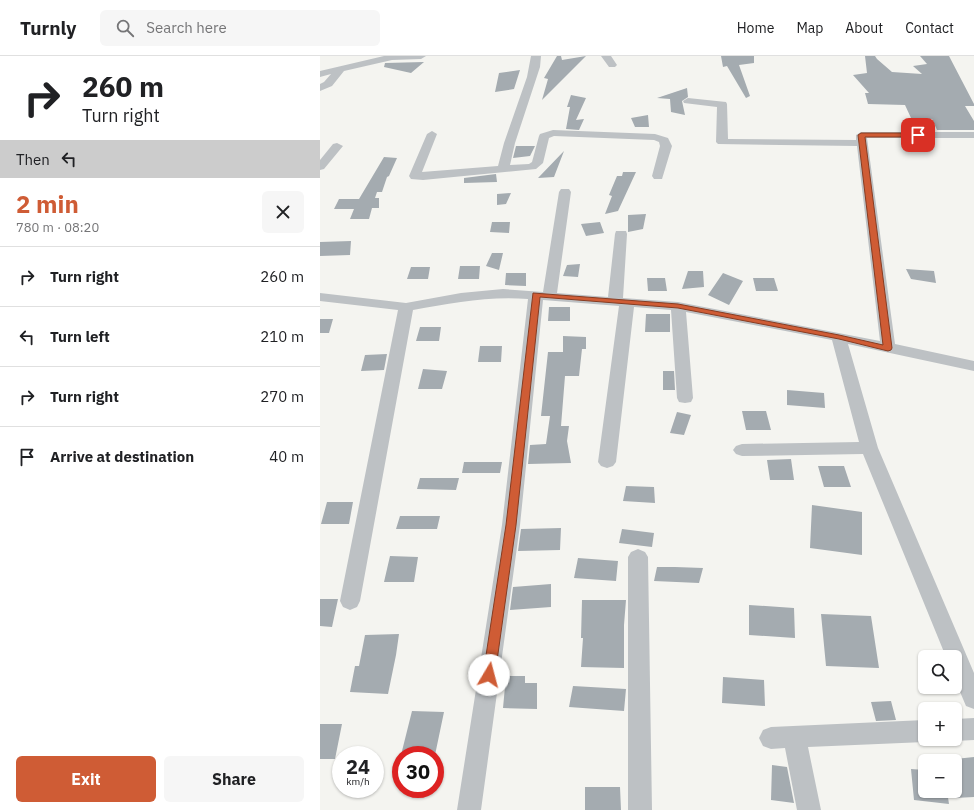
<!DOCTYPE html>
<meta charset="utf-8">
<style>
body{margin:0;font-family:"IBM Plex Sans",sans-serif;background:#f6f6f6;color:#202124;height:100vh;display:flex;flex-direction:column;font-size:15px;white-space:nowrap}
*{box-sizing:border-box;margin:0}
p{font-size:13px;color:#757577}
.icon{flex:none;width:22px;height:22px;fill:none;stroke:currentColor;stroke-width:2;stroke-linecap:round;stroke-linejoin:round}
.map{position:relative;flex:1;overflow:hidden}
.drawer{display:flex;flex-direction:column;background:#fff;width:320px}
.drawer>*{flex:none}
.hud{background:#fff;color:#202124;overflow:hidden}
.tools{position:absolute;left:598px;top:594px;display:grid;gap:8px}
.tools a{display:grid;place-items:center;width:44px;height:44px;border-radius:6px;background:#fff;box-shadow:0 1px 3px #0004;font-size:20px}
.speed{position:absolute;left:12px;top:690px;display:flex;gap:8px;font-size:20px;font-weight:700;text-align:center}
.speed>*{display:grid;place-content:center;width:52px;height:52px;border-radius:50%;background:#fff;box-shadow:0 1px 3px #0004;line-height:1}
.speed small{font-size:10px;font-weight:400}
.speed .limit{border:6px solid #d22;background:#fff;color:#111}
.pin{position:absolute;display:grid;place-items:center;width:34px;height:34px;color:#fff;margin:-17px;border-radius:8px;box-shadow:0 2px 6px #0006}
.me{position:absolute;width:44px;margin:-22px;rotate:8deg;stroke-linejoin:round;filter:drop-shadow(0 0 3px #0008)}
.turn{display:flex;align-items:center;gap:14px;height:84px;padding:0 16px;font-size:18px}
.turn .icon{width:52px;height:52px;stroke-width:2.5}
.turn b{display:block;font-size:28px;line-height:34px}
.then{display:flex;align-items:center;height:38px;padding:0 16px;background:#0003;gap:8px;font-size:15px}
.round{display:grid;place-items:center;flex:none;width:42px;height:42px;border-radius:6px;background:#f6f6f6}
.headline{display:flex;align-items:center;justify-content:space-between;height:68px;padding:0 16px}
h1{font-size:24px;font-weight:800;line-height:30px;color:#cf5c35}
.action{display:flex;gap:8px;margin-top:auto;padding:8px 16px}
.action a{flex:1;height:46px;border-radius:6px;background:#cf5c35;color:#fff;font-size:16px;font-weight:800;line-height:46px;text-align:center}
.action a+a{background:#f6f6f6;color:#202124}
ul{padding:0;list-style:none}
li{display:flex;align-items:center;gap:12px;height:60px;padding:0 16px;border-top:1px solid #e0e0e0}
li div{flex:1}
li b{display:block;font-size:15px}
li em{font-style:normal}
header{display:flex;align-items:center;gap:24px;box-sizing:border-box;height:56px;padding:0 20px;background:#fff;border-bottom:1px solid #e0e0e0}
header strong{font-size:19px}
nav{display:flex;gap:22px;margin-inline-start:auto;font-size:14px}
.search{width:280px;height:36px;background:#f6f6f6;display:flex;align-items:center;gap:10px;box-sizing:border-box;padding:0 14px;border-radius:6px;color:#757577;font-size:15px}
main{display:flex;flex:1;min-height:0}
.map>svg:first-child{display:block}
.building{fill:#a4abb0}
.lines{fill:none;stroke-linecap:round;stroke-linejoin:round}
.minor{fill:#bdc1c4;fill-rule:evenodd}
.route{fill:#cf5c35;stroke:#873c22}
</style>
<header>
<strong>Turnly</strong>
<div class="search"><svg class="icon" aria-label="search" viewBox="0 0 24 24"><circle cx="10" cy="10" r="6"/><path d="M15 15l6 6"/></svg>Search here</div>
<nav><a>Home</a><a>Map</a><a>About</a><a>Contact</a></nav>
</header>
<main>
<section class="drawer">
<div class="hud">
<div class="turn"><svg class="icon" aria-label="right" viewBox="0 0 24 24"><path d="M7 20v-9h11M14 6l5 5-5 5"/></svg><div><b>260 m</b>Turn right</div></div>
<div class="then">Then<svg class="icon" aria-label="left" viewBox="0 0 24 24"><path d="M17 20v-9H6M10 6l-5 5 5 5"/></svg></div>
</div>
<div class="headline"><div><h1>2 min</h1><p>780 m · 08:20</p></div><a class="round"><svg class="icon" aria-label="close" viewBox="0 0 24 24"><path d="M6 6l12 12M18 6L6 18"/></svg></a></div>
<ul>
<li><svg class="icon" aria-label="right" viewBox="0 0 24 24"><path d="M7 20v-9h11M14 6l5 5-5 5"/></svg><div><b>Turn right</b></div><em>260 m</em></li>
<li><svg class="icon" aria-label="left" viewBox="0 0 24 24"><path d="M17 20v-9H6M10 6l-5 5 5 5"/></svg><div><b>Turn left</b></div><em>210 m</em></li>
<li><svg class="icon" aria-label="right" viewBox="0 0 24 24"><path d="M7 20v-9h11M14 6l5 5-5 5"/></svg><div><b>Turn right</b></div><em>270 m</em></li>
<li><svg class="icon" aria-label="arrive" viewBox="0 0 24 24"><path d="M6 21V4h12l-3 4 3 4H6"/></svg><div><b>Arrive at destination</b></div><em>40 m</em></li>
</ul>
<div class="action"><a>Exit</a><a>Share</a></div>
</section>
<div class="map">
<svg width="654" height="754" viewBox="0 0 654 754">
<rect width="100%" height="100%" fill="#f4f4f0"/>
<path class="building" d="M 237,0 L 241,0 L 242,4 L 266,0 L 222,44 L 228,23 L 224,22 Z
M 401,0 L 434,0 L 434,7 L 419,9 L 430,40 L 426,42 L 407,10 L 403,11 Z
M 545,0 L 555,0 L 557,3 L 572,16 L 602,18 L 593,10 L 607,8 L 600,0 L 629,0 L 654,48 L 654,50 L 645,50 L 654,65 L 654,74 L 617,74 L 612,63 L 591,62 L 585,49 L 548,48 L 545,37 L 549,37 L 533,19 L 547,17 Z
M 104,6 L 91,17 L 64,11 L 65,7 Z
M 200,14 L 194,33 L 175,36 L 179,17 Z
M 367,32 L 368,41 L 362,45 L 365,59 L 351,56 L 350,43 L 337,42 Z
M 251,39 L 266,42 L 256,64 L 264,63 L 259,74 L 246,73 L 250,51 L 247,51 Z
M 328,59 L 329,71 L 315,71 L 311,62 Z
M 196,90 L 215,90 L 210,100 L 193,102 Z
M 244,95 L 234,121 L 218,122 Z
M 64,101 L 77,102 L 69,120 L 67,121 L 62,136 L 57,136 L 55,142 L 59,142 L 59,152 L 52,152 L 49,163 L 30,163 L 34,153 L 14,153 L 19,143 L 39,143 Z
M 303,116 L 316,116 L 298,155 L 285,158 L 292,140 L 289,139 L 297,120 L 302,120 Z
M 176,118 L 177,126 L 144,127 L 144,122 Z
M 191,137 L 186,148 L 177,149 L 177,138 Z
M 326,158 L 323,173 L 308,176 L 308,159 Z
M 172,166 L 190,166 L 189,177 L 170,176 Z
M 280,166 L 284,177 L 266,180 L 261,168 Z
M 31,185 L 30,199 L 0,200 L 0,186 Z
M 172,197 L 183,197 L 179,214 L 166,210 Z
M 260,208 L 258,221 L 243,220 L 247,209 Z
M 140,210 L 160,210 L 159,223 L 138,223 Z
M 91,211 L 110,211 L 108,223 L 87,223 Z
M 586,213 L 614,215 L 616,227 L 591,223 Z
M 368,215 L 383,215 L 384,231 L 362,233 Z
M 186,217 L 206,217 L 206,230 L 185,229 Z
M 403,217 L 423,225 L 409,249 L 388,239 Z
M 327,222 L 345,222 L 347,235 L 328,235 Z
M 433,222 L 454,222 L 458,235 L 436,235 Z
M 229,251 L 250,251 L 250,265 L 228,265 Z
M 326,258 L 350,258 L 350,276 L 325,276 Z
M 0,263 L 13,263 L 9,277 L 0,277 Z
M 100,271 L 121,271 L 119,285 L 96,285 Z
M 243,280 L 266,281 L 266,293 L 262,293 L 259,320 L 245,320 L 241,370 L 249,370 L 247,385 L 251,407 L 208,408 L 210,389 L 226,388 L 230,360 L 221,360 L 228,296 L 243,296 Z
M 160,290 L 182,290 L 181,306 L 158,306 Z
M 67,298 L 64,314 L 41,315 L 45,299 Z
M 103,313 L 127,315 L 122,333 L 98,333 Z
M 343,315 L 354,315 L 355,334 L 343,334 Z
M 467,334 L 504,337 L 505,352 L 467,349 Z
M 422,355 L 446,355 L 451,374 L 426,374 Z
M 357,356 L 371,359 L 364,379 L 350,377 Z
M 471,403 L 474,424 L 450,424 L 447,404 Z
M 144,406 L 182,406 L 180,417 L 142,417 Z
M 498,410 L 524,410 L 531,431 L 504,431 Z
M 100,422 L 139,422 L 136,434 L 97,433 Z
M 306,430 L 334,431 L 335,447 L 303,445 Z
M 7,446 L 33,446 L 29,468 L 1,468 Z
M 492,449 L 542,456 L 542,499 L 490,492 Z
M 80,460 L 120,460 L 117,473 L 76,473 Z
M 241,472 L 240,494 L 198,495 L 201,473 Z
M 302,473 L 334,477 L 332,491 L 299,487 Z
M 70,500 L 98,501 L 94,526 L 64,526 Z
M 258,502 L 298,505 L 296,525 L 254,522 Z
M 337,511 L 355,511 L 383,512 L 379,527 L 334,525 Z
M 231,528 L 231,551 L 190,554 L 193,531 Z
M 0,543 L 18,543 L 12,571 L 0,570 Z
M 262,544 L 306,544 L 304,569 L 304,612 L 261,611 L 263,582 L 261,582 Z
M 429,549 L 474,552 L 475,582 L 429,579 Z
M 501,558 L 551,560 L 559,612 L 506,610 Z
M 79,578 L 76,599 L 68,638 L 30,636 L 35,610 L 39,610 L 45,579 Z
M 186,620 L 205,620 L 205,627 L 217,627 L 217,653 L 183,652 Z
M 403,621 L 444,624 L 445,650 L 402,647 Z
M 253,630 L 306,633 L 304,655 L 249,651 Z
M 571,645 L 576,664 L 556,665 L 551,646 Z
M 92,655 L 124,656 L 115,699 L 81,699 Z
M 0,668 L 22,668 L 15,703 L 0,703 Z
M 654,701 L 654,741 L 635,742 L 635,703 Z
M 452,709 L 467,711 L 474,747 L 451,744 Z
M 591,713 L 605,714 L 605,735 L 627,735 L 629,748 L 594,744 Z
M 265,731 L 300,731 L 301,754 L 265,754 Z"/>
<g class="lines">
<path class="minor" d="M 64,0 L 106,0 L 101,3 L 72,4 L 24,15 L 12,30 L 0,35 L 0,28 L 4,26 L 11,18 L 0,21 L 0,15 Z
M 211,0 L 221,0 L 220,11 L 195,87 L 190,109 L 209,108 L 212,106 L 219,80 L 220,78 L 233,74 L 335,78 L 348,82 L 352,90 L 342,123 L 334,123 L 332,120 L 340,90 L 339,86 L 334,84 L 234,80 L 229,82 L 223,107 L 216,113 L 103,124 L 91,123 L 89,120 L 107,78 L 112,75 L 117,78 L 102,116 L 178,110 L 184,87 L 207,21 Z
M 281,0 L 291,0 L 297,9 L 295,11 L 289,11 Z
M 368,42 L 406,46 L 407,48 L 408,83 L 536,84 L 536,79 L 541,76 L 654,76 L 654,82 L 547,82 L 575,288 L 654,305 L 654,315 L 528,288 L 558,392 L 654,617 L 654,653 L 646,650 L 635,624 L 635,601 L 626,601 L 543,398 L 422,400 L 416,398 L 413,394 L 416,390 L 422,388 L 539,386 L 512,284 L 366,256 L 373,342 L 371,346 L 365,347 L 359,346 L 357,342 L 351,254 L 314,251 L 296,406 L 293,410 L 287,412 L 281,410 L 278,406 L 299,250 L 223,244 L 200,469 L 161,754 L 137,754 L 182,469 L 208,243 C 168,240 132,247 93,254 L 40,545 L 37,551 L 30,554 L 23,551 L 20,545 L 78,254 L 0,245 L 0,237 L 86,247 L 141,237 L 183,233 L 223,236 L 239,136 L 241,133 L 249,133 L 251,136 L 237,237 L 288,241 L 295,178 L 296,175 L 306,175 L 307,178 L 303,242 L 358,246 L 560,285 L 537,90 L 398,88 L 396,86 L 397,51 L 364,47 L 363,45 Z
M 17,87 L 23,90 L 4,113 L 0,114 L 0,104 L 13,88 Z
M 318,493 L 325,496 L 328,501 L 332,754 L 308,754 L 308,501 L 311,496 Z
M 654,662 L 654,684 L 635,685 L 630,683 L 635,683 L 635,663 Z
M 605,664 L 605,683 L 612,683 L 605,686 L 488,691 L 501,754 L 477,754 L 465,692 L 451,693 L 443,690 L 439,682 L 443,674 L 451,671 Z"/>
</g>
<path class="route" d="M 541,77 L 598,77 L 601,79 L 598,81 L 545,81 L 572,292 L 571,294 L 568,295 L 519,283 L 358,252 L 220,241 L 196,469 L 175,619 L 173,623 L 169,624 L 165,623 L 163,619 L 186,469 L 213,237 L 358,248 L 519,279 L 563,289 L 538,79 Z"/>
</svg>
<div class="tools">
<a><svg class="icon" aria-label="search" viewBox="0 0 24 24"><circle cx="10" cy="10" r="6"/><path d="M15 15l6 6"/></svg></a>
<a>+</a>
<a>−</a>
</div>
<div class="speed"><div>24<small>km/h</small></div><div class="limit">30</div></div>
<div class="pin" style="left:598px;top:79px;background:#d93025"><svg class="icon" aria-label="arrive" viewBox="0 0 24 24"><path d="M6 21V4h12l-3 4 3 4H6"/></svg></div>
<svg class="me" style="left:169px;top:619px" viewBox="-20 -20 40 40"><circle r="19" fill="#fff"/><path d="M0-13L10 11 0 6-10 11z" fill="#cf5c35"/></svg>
</div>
</main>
